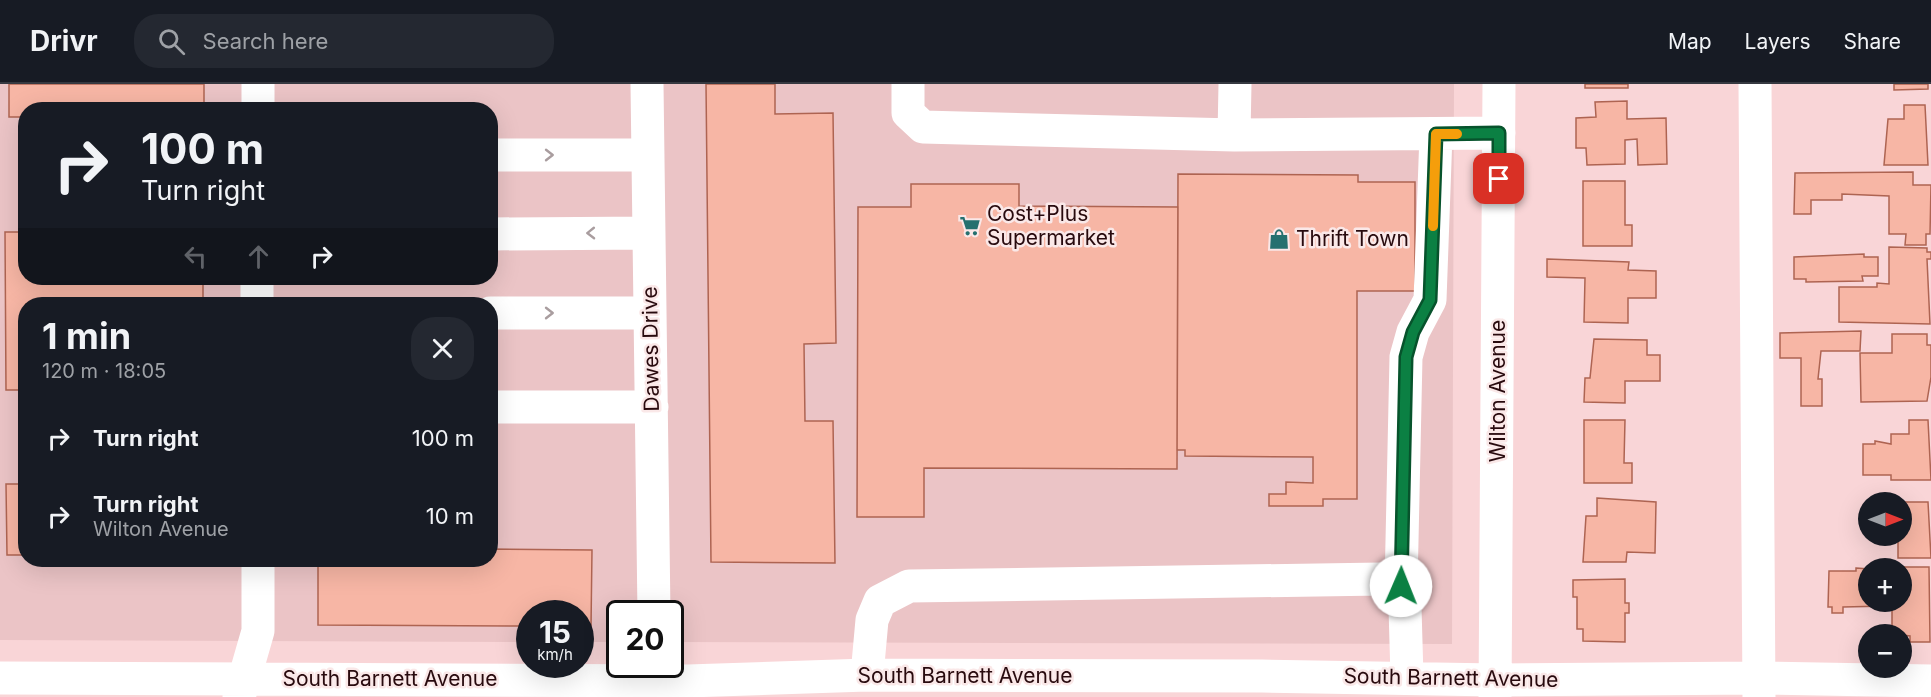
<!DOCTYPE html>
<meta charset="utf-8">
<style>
body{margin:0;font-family:Inter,sans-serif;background:#242831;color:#f1f3f6;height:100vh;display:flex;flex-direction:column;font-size:22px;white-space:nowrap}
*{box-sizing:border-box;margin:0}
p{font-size:20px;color:#9ea1a6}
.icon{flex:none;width:33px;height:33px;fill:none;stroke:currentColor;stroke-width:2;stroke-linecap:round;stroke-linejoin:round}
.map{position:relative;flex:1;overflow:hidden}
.details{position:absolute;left:18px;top:213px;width:480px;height:270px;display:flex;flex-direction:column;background:#171b24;border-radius:24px;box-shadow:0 6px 24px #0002}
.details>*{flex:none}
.top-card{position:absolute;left:18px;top:18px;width:480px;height:183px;border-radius:24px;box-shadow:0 6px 24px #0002;background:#171b24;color:#f1f3f6;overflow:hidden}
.needle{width:39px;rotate:90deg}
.tools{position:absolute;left:1858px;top:408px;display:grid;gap:12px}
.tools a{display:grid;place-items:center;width:54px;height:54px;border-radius:50%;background:#171b24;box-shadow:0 6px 24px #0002;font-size:30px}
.speed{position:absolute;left:516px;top:516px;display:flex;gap:12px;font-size:30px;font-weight:700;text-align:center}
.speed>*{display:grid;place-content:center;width:78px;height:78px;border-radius:50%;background:#171b24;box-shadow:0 6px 24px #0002;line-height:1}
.speed small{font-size:15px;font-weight:400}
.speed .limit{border:3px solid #111;border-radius:9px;background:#fff;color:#111}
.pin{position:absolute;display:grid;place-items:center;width:51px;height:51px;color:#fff;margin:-26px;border-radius:12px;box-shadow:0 3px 9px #0006}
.me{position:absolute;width:66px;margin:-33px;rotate:1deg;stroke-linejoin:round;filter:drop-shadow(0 0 4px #0008)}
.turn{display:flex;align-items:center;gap:21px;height:126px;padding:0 24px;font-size:27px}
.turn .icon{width:78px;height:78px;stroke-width:2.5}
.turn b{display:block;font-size:42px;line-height:51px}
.lanes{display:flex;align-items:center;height:57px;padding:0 24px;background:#0003;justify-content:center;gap:30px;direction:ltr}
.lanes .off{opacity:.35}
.round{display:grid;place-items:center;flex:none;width:63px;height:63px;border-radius:24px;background:#242831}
.overview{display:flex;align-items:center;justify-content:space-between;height:102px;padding:0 24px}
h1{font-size:36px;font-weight:700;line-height:45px}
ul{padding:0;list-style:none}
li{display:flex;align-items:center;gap:18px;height:78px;padding:0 24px}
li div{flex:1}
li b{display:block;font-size:22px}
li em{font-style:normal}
header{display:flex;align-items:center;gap:36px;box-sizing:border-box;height:84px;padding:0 30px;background:#171b24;border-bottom:2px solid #363941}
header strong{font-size:28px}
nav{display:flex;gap:33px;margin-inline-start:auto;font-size:21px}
.search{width:420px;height:54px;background:#242831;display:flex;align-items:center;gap:15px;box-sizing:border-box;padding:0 21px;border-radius:24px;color:#9ea1a6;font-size:22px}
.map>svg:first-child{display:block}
.built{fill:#ebc4c6;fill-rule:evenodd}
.building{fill:#f7b6a5;stroke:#ae6452;stroke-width:1.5}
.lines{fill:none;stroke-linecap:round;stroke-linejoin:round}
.minor{stroke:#fff;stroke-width:33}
.oneway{stroke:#a99d9f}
.route-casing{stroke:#07532c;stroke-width:15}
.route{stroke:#0b8043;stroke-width:10}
.slow{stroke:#f59e0b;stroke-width:10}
.labels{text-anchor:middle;stroke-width:5;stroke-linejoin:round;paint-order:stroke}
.poi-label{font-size:21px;fill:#280a0e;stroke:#fae8e8;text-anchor:start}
.street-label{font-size:21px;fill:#280a0e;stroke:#fae8e8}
</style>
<header>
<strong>Drivr</strong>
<div class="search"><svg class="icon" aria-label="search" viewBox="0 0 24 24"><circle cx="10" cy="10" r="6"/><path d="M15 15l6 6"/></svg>Search here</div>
<nav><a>Map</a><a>Layers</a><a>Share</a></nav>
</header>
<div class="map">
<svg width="1931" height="613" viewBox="0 0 1931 613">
<rect width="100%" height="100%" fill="#f9d5d7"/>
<path class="built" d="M 0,0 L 1454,0 L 1452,560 L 671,558 L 670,530 L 620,530 L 619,558 L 581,558 L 580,530 L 530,530 L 529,558 L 0,556 ZM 26,26 L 490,26 L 490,194 L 26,194 ZM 26,220 L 490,220 L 490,476 L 26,476 Z"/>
<path class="building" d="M 9,0 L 204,0 L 204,26 L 26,26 L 26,33 L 9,33 Z
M 706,0 L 775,0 L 775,30 L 833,29 L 836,259 L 804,260 L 805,337 L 833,337 L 835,479 L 711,478 Z
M 1585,0 L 1628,0 L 1628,4 L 1585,4 Z
M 1894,0 L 1928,0 L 1928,5 L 1894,6 Z
M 1627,17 L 1627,35 L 1666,34 L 1667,80 L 1638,81 L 1637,55 L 1625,56 L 1625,80 L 1587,81 L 1586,64 L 1576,64 L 1576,34 L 1596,33 L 1595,18 Z
M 1904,21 L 1925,21 L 1928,81 L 1884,81 L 1888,35 L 1904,35 Z
M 1913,88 L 1913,101 L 1931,101 L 1930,150 L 1926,150 L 1926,161 L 1905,161 L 1906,150 L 1889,150 L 1889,112 L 1842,110 L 1842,116 L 1811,116 L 1811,130 L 1794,130 L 1795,89 Z
M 1178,90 L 1358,91 L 1358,98 L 1415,98 L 1415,207 L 1357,207 L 1357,415 L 1323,415 L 1323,422 L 1269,422 L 1269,410 L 1286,410 L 1286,398 L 1313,399 L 1313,373 L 1185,372 L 1185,366 L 1177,366 Z
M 1583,97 L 1625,97 L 1625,141 L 1632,141 L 1632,162 L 1583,162 Z
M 911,100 L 1019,100 L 1019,122 L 1178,123 L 1177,385 L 924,384 L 924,433 L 857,433 L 858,123 L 911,123 Z
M 5,148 L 26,148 L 26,194 L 203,194 L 203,220 L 26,220 L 26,306 L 6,306 Z
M 1889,163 L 1927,164 L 1927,168 L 1931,168 L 1931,175 L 1927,175 L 1930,240 L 1839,238 L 1839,203 L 1877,203 L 1877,199 L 1889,200 Z
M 1864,170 L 1864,173 L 1878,173 L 1878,192 L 1862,192 L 1863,197 L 1806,198 L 1806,195 L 1794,195 L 1794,173 Z
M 1547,175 L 1629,178 L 1628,186 L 1656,187 L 1656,214 L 1628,214 L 1628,239 L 1584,238 L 1585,194 L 1547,193 Z
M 1861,247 L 1860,267 L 1821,267 L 1818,295 L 1822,295 L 1822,322 L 1801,322 L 1801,274 L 1780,274 L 1780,249 Z
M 1892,250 L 1927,250 L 1927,261 L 1931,261 L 1931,293 L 1927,317 L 1861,318 L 1860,269 L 1892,269 Z
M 1594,255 L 1647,256 L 1647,271 L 1660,271 L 1660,297 L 1625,297 L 1625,319 L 1584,318 L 1585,294 L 1590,294 Z
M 1584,336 L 1625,336 L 1624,379 L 1632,379 L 1632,399 L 1584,399 Z
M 1909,336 L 1928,336 L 1931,396 L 1891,396 L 1891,391 L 1863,391 L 1863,360 L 1875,360 L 1875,357 L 1891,360 L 1891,350 L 1909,350 Z
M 6,400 L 26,400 L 26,471 L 7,471 Z
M 1597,414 L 1656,418 L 1655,469 L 1627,468 L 1626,478 L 1583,478 L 1586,432 L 1597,432 Z
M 1898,418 L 1928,418 L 1931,474 L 1898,474 L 1898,452 L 1902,452 L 1902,418 Z
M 490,465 L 592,466 L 591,543 L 580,543 L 580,530 L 530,530 L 530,542 L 318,541 L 318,476 L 490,476 Z
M 1885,483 L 1929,483 L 1930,558 L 1910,558 L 1910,552 L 1892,550 L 1892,518 L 1902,518 L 1902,484 Z
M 1856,484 L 1869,485 L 1869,518 L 1887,518 L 1887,522 L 1843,523 L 1843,529 L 1832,529 L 1832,523 L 1828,523 L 1829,487 L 1856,487 Z
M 1625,495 L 1625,519 L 1629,519 L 1629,529 L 1625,529 L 1625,558 L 1583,557 L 1583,545 L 1577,545 L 1577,513 L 1573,513 L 1573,496 Z"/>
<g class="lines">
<path class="minor" d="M 647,0 L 654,530
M 908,0 L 908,29 L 923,43 L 1234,51
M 1235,0 L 1234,51 L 1499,49
M 1755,0 L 1759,613
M 258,26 L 258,0
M 490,71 L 648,71
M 490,150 L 649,149
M 257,220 L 257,194
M 490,229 L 650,229
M 490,323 L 652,323
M 1401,503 L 1406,273 L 1413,248 L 1430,216 L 1436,50
M 867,591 L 872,536 L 880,517 L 909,502 L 1381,495 L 1393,496 L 1401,503 L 1405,524 L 1407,593
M 0,594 L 688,597 L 867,591 L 1262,592 L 1496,596 L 1759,594 L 1931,597
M 239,613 L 258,547 L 258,476
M 1495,613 L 1499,0"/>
</g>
<defs><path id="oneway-chevron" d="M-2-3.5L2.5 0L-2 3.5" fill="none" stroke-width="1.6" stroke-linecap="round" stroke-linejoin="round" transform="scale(1.5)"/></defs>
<g class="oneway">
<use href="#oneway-chevron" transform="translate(549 71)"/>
<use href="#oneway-chevron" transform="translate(591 149) rotate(179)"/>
<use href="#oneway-chevron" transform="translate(549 229)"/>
</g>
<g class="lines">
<g class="route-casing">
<path id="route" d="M 1401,502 L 1406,273 L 1413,248 L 1430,216 L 1436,50 L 1499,49 L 1499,95"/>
</g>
<use href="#route" class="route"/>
<path class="slow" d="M 1433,142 L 1436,50 L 1457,50"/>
</g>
<defs>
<g id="supermarket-bare" transform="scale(1.62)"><path d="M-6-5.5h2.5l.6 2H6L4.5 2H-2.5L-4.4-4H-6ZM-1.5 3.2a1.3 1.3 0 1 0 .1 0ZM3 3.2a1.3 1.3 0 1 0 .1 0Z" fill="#25706f" stroke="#fae8e8" stroke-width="2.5" paint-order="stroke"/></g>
<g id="shop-bare" transform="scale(1.62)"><path d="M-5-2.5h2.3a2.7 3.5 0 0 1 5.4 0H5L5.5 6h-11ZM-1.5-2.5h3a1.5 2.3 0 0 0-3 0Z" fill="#25706f" stroke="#fae8e8" stroke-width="2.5" paint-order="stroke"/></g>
</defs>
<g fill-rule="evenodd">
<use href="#supermarket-bare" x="970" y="142"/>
<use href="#shop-bare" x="1279" y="155"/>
</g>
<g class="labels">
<g class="poi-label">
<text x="987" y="137">Cost+Plus<tspan x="987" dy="24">Supermarket</tspan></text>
<text x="1296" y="162">Thrift Town</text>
</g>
<g class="street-label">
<text transform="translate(651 265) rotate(-91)" y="7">Dawes Drive</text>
<text transform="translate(1498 307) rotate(-90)" y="7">Wilton Avenue</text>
<text x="965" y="599">South Barnett Avenue</text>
<text transform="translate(1451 594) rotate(1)" y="7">South Barnett Avenue</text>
<text x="390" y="602">South Barnett Avenue</text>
</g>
</g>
</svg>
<div class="tools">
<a><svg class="needle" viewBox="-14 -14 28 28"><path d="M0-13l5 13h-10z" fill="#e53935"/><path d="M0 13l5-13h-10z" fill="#9ea1a6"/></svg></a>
<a>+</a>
<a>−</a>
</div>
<div class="speed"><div>15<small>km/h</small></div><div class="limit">20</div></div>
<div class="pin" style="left:1499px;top:95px;background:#d93025"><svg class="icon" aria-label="arrive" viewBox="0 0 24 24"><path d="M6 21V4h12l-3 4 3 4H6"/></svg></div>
<svg class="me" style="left:1401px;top:502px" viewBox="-20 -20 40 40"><circle r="19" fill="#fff"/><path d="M0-13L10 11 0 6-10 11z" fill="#0b8043"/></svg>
<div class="top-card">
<div class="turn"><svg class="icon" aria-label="right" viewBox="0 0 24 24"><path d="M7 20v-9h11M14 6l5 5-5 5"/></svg><div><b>100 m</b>Turn right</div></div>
<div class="lanes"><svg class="icon off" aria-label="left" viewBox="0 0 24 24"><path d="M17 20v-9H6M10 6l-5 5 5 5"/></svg><svg class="icon off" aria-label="ahead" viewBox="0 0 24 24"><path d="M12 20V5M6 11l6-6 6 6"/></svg><svg class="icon" aria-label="right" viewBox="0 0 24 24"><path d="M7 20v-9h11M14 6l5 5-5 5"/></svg></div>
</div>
<section class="details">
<div class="overview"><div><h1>1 min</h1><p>120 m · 18:05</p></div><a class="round"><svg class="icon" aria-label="close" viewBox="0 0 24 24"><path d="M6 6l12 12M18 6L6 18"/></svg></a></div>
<ul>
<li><svg class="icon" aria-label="right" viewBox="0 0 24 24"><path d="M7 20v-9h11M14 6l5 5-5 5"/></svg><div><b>Turn right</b></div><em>100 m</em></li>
<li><svg class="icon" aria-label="right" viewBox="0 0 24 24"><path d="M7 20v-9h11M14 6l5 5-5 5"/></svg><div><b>Turn right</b><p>Wilton Avenue</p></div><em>10 m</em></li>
</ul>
</section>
</div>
